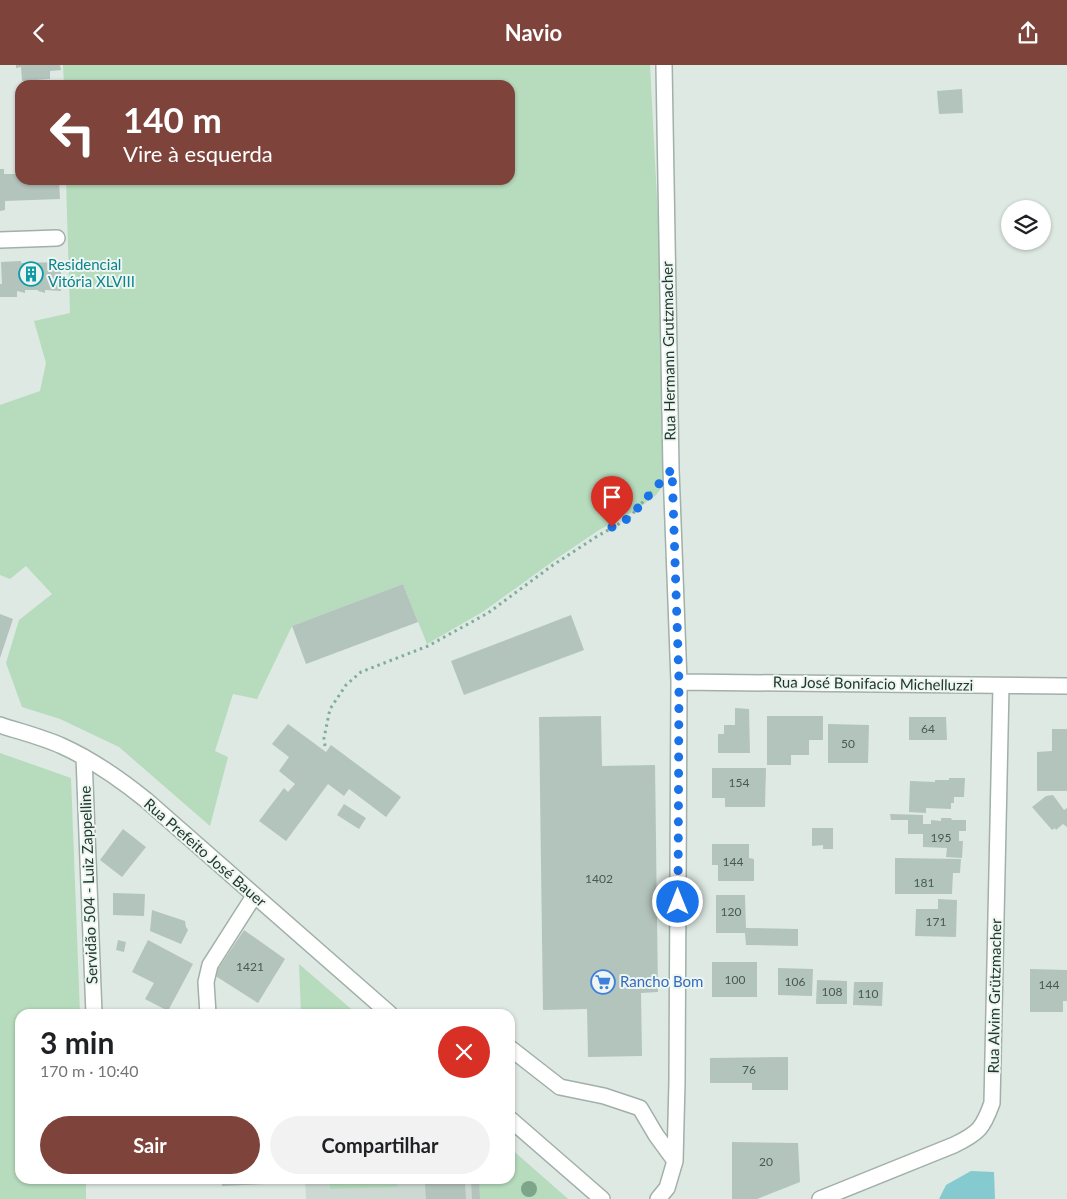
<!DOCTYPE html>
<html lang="pt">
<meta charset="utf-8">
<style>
body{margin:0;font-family:Lato,sans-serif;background:#f2f2f2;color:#202124;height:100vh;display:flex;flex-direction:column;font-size:19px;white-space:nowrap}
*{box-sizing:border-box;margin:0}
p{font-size:16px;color:#757577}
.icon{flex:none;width:28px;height:28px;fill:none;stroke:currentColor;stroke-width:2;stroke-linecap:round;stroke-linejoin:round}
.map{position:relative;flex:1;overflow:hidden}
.details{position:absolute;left:15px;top:944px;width:500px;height:175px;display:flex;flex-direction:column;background:#fff;border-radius:15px;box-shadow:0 1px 4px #0004}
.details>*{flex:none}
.hud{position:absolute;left:15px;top:15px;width:500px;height:105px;border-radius:15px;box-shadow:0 1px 4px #0004;background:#7e433a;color:#fff;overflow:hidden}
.controls{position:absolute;left:1001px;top:135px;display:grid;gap:10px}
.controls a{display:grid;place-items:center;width:50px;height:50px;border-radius:50%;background:#fff;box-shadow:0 1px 4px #0004;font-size:25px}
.pin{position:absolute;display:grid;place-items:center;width:42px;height:42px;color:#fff;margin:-51px -21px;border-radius:50% 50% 50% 0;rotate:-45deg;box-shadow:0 0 5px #0007}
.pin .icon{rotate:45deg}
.me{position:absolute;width:55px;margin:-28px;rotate:0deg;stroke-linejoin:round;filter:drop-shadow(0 0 4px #0008)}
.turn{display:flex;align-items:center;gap:18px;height:105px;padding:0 25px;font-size:22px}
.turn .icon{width:65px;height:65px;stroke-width:2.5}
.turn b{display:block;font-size:35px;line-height:42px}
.round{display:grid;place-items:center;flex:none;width:52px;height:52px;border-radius:26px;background:#f2f2f2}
.headline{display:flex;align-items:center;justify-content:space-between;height:85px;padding:0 25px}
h1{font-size:30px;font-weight:700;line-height:38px}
.primary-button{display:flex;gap:10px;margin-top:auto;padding:10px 25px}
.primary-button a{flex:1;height:58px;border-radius:30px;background:#7e433a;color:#fff;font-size:20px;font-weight:700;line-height:58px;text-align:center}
.primary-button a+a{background:#f2f2f2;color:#202124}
header{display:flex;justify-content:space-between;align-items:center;height:65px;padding:0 25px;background:#7e433a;color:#fff;font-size:22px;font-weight:700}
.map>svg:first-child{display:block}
.built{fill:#ccd9d2}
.green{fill:#b6dbbd}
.water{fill:#85cacf}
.building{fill:#b3c4bc}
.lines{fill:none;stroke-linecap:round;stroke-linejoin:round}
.minor-casing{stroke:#a1b0a9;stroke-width:18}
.path{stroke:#7ead9a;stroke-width:3;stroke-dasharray:2.5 4;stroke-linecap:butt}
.minor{stroke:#fff;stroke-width:15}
.tree{fill:#7ca589}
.route{stroke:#1a73e8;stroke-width:9;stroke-dasharray:0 16.2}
.labels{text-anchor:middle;stroke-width:4;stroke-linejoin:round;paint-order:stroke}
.number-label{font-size:12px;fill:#455b52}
.culture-label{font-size:15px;fill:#0d838f;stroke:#eef6f1;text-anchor:start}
.street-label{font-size:15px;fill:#20382f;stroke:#eef6f1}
.shop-label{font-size:15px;fill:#366cbe;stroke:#eef6f1;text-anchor:start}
</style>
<header><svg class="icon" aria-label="back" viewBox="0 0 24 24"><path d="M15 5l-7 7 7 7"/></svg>Navio<svg class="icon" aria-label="share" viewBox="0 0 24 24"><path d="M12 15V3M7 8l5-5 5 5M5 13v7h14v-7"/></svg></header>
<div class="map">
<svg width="1067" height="1134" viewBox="0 0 1067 1134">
<rect width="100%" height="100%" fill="#dee9e3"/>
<path class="built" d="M 510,1083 L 568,1134 L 306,1134 L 305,1114 L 510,1114 Z"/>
<path class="green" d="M 63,0 L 650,0 L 671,404 L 666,417 L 656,430 L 636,445 L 599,465 L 556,494 L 484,546 L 427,579 L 403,519 L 292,561 L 257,634 L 233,629 L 215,686 L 228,692 L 210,761 L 119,682 L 60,654 L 22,642 L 6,598 L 19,555 L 52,529 L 26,501 L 10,514 L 0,510 L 0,340 L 40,326 L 46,298 L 34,256 L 70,248 L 66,115 L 510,115 L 510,20 L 64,20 Z
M 0,688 L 71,713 L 80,949 L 20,949 L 20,1114 L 86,1114 L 86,1134 L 0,1134 Z
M 299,899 L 357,949 L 301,949 Z
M 510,1083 L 568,1134 L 480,1134 L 479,1114 L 510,1114 Z
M 329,1114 L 397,1114 L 397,1122 L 330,1124 Z"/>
<path class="water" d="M 971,1106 L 994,1107 L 995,1134 L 939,1134 L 946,1120 Z"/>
<path class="building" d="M 16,0 L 60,0 L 61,5 L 50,6 L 50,14 L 22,16 L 21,2 L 16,3 Z
M 51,17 L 51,20 L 25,20 L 25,19 Z
M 962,24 L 963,48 L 939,49 L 937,26 Z
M 0,104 L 4,104 L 4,109 L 20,109 L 20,115 L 59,115 L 60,134 L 5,136 L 5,145 L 0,146 Z
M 21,196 L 21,198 L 61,197 L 61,226 L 45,225 L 45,228 L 42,227 L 38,226 L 38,225 L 25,225 L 25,228 L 17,226 L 17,232 L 0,232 L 0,219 L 2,219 L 1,197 Z
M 403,519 L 418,557 L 306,599 L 292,561 Z
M 0,549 L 13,554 L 0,593 Z
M 571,550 L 584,585 L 464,630 L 451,596 Z
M 735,643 L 749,644 L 750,688 L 718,688 L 718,669 L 724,669 L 724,660 L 735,660 Z
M 601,651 L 602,701 L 655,700 L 658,927 L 641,928 L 642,991 L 588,992 L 587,944 L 543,945 L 539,652 Z
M 767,651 L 823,651 L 823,675 L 809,675 L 809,690 L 791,690 L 791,700 L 767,700 Z
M 909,652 L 946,652 L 947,675 L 909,675 Z
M 288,659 L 326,687 L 331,680 L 401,732 L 386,752 L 349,724 L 344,731 L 328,719 L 286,776 L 259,756 L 284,723 L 288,727 L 295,719 L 279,706 L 289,692 L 272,679 Z
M 828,659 L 869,660 L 868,698 L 828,698 Z
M 1052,664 L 1067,664 L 1067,726 L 1037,726 L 1037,687 L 1052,686 Z
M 712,703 L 766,703 L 765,742 L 725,742 L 725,733 L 712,733 Z
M 949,713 L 965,713 L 964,732 L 954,732 L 954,738 L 951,738 L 951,744 L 926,743 L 926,748 L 909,747 L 910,716 L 935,717 L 935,715 L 949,715 Z
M 1053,730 L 1064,745 L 1067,743 L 1067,762 L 1063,759 L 1056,765 L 1055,763 L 1052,765 L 1032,742 L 1046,731 Z
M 344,739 L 366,753 L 359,764 L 337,750 Z
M 890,749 L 923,750 L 923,759 L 931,759 L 931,755 L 941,756 L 941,753 L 951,753 L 952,755 L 966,755 L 966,766 L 959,766 L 959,776 L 963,776 L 962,793 L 946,792 L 947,783 L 923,782 L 923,769 L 908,769 L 908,755 L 891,755 Z
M 812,763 L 833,763 L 833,784 L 823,784 L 823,780 L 812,781 Z
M 123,764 L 146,782 L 122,812 L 100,795 Z
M 712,779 L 749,779 L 749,793 L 754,794 L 754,816 L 718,816 L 718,800 L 712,800 Z
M 895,793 L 961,794 L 960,808 L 953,808 L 952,829 L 895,829 Z
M 113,828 L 145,829 L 144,851 L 113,850 Z
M 716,830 L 745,830 L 746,863 L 798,864 L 798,881 L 746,880 L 745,868 L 716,868 Z
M 938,834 L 957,835 L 956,872 L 915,871 L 916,844 L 938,844 Z
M 152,845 L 185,856 L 186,862 L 188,865 L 181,879 L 150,866 Z
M 244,865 L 285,894 L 258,938 L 214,910 Z
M 118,875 L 126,877 L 124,887 L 116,885 Z
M 148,875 L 193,899 L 168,946 L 145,934 L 154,918 L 132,907 Z
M 712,897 L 757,897 L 757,932 L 712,932 Z
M 778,903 L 813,904 L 812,931 L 778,930 Z
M 1030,904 L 1067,905 L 1067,936 L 1063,936 L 1063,947 L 1030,947 Z
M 817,915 L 847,916 L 847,939 L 816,939 Z
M 854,917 L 883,917 L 882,941 L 853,940 Z
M 788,992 L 788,1025 L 752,1025 L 752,1018 L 710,1018 L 710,993 Z
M 732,1077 L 798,1078 L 800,1117 L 757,1134 L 732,1134 Z
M 222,1114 L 265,1114 L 265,1119 L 222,1121 Z
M 471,1114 L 479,1114 L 480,1134 L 472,1134 Z
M 465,1118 L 466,1134 L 426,1134 L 425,1119 Z"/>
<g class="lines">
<g class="minor-casing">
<path id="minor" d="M 0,175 L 57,173
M 679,617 L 1067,621
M 0,660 C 21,667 42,672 62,681 C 93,695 120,714 146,735 L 390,949
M 84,692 L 94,949
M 208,949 L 206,917 L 210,900 L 254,831
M 510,983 L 560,1022 L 604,1031 L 640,1043 L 656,1070 L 675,1096
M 510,1054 L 602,1134
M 658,1134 L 667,1123 L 675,1096 L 677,1017 L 679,617 L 671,404 L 664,0
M 820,1134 L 954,1080 C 979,1068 983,1063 992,1038 L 1001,621"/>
</g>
<path class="path" d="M 325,681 L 324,673 L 330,644 L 346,620 L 361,607 L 428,581 L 488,548 L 553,500 L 596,472 L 629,453 L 653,425"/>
<use href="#minor" class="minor"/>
</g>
<circle class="tree" cx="529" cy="1124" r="8"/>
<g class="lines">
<path class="route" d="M 612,462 L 629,453 L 672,404 L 679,617 L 678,837"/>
</g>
<defs>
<g id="building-ring" transform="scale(1.25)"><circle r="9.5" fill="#eef6f1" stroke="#0f9aa8" stroke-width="1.5"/><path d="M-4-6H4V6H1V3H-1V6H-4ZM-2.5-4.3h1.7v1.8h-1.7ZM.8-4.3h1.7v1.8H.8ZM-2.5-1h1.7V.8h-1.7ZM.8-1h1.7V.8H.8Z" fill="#0f9aa8"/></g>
<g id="supermarket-ring" transform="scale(1.25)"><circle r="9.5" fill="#eef6f1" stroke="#3f7fe0" stroke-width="1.5"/><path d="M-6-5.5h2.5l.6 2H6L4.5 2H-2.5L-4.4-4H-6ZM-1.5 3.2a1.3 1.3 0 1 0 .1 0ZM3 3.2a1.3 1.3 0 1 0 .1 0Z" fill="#3f7fe0"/></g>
</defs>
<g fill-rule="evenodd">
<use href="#building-ring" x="31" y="209"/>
<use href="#supermarket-ring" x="603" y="917"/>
</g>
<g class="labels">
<g class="number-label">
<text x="928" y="668">64</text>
<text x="848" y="683">50</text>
<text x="739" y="722">154</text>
<text x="941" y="777">195</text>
<text x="733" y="801">144</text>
<text x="599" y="818">1402</text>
<text x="924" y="822">181</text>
<text x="731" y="851">120</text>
<text x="936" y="861">171</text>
<text x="250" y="906">1421</text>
<text x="735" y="919">100</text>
<text x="795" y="921">106</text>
<text x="1049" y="924">144</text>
<text x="832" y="931">108</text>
<text x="868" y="933">110</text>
<text x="749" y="1009">76</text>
<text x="766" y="1101">20</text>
</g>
<g class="culture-label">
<text x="48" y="205">Residencial<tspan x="48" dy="17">Vitória XLVIII</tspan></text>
</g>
<g class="street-label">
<text transform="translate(669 286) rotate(-91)" y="5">Rua Hermann Grutzmacher</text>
<text transform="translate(873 619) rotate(1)" y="5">Rua José Bonifacio Michelluzzi</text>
<text transform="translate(205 788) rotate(41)" y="5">Rua Prefeito José Bauer</text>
<text transform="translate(89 820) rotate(-92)" y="5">Servidão 504 - Luiz Zappelline</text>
<text transform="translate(995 931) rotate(-89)" y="5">Rua Alvim Grützmacher</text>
</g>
<g class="shop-label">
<text x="620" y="922">Rancho Bom</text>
</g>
</g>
</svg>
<div class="controls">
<a><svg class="icon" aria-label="layers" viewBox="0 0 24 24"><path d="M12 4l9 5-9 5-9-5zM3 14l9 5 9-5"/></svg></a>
</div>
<div class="pin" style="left:612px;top:462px;background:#d93025"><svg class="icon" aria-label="arrive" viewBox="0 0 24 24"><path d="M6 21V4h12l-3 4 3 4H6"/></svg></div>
<svg class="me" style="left:678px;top:837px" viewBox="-20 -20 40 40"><circle r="17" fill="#1a73e8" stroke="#fff" stroke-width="3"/><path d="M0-11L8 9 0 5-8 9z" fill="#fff"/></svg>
<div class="hud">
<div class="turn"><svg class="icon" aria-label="left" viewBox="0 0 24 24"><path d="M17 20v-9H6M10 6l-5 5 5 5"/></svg><div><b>140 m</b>Vire à esquerda</div></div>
</div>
<section class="details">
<div class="headline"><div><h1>3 min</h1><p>170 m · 10:40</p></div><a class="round" style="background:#d93025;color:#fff"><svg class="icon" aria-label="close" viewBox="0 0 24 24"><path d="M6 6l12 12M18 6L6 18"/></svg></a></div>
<div class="primary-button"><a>Sair</a><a>Compartilhar</a></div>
</section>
</div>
